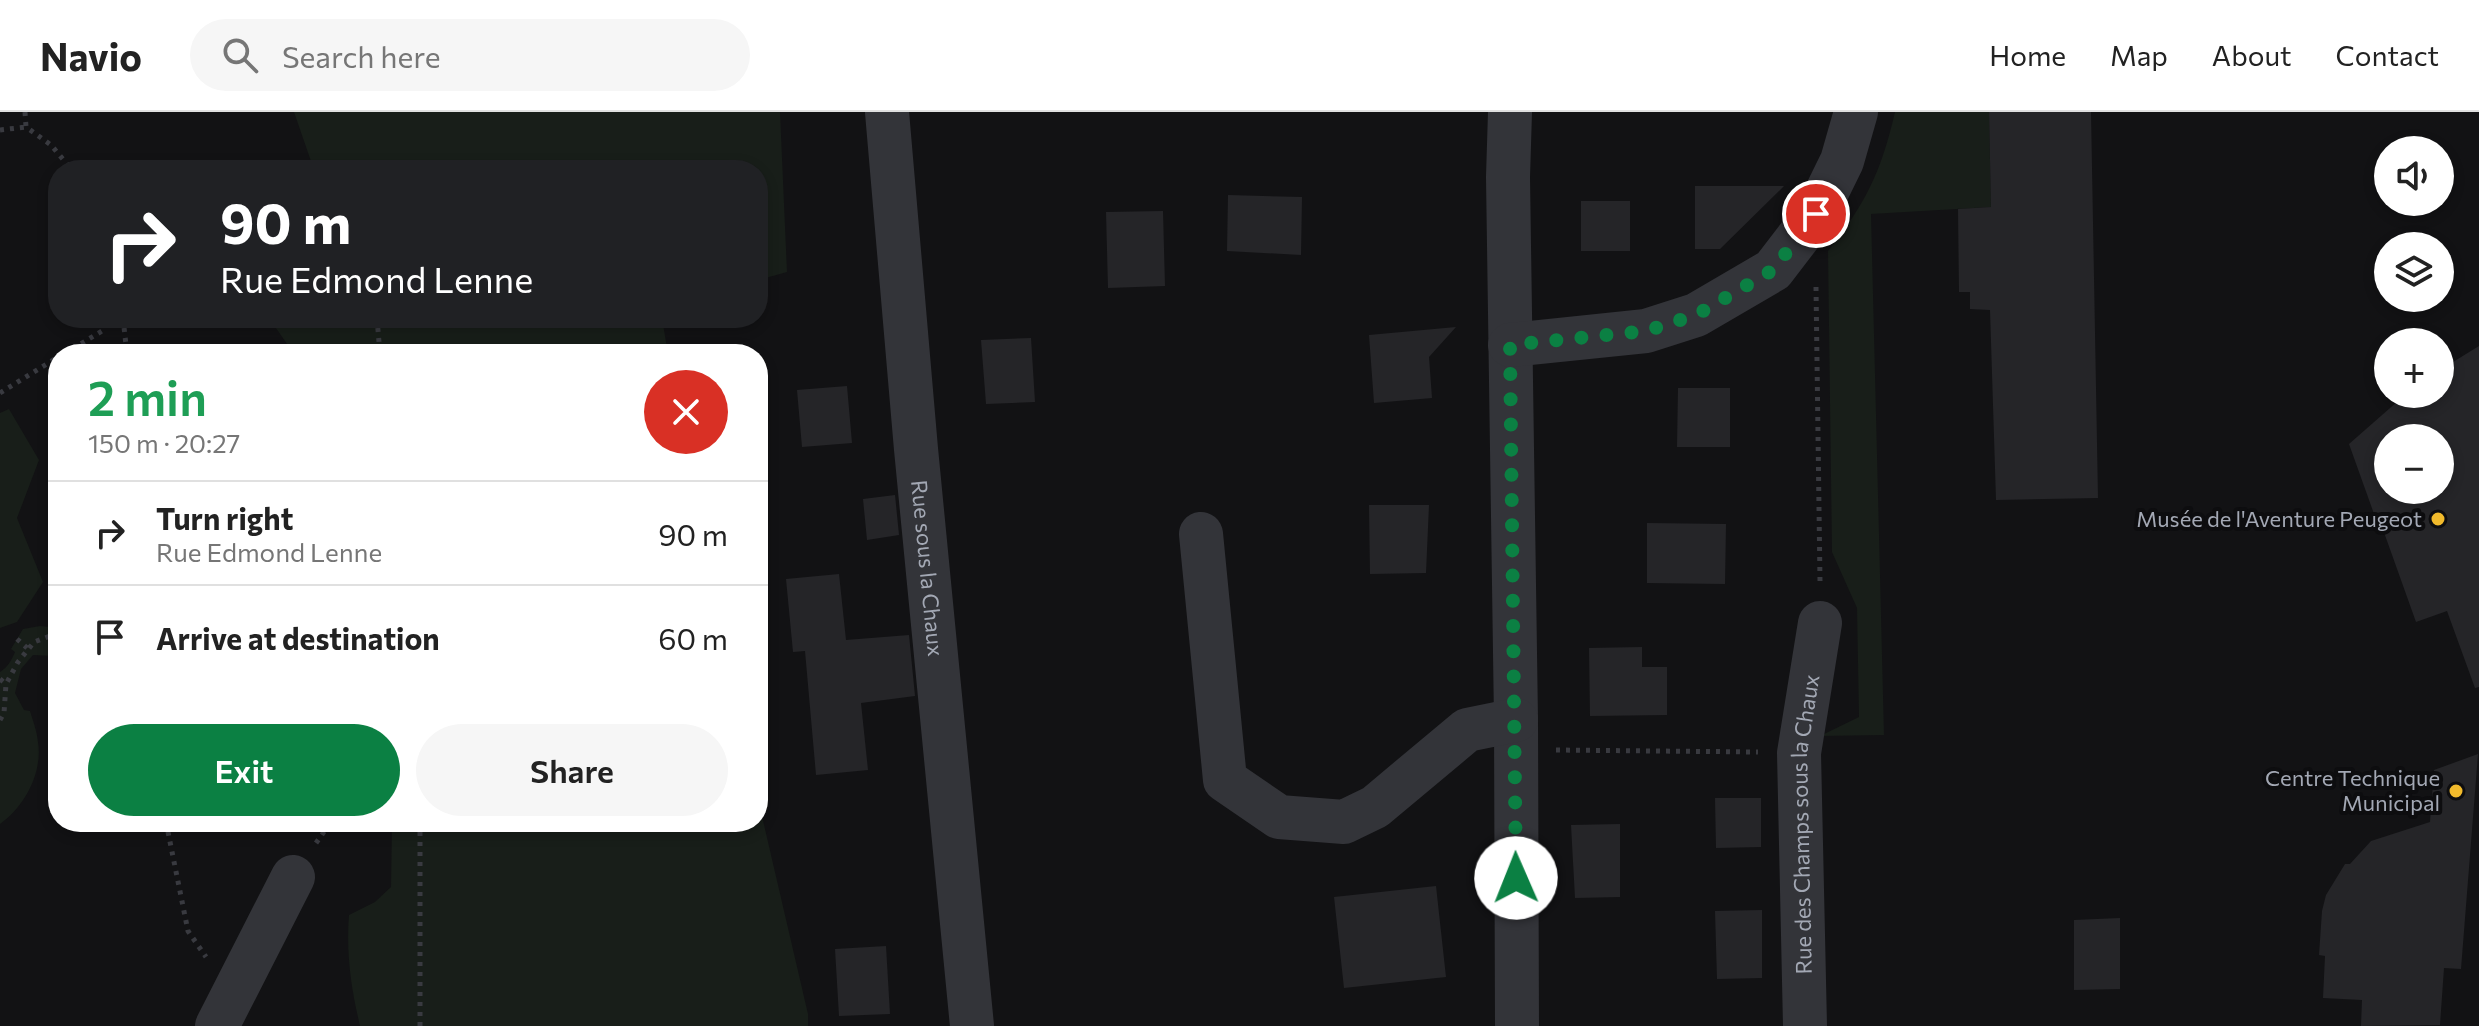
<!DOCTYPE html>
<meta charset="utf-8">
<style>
body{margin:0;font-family:Commissioner,sans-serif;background:#f6f6f6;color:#222;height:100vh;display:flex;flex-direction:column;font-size:30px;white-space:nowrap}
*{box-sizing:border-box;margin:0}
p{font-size:26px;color:#767676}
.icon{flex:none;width:44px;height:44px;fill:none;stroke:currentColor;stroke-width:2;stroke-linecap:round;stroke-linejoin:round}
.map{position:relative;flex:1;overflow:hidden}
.details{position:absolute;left:48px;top:232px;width:720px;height:488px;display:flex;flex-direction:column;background:#fff;border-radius:32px;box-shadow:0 4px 12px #0003}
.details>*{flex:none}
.top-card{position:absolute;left:48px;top:48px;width:720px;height:168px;border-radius:32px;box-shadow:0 4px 12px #0003;background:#202124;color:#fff;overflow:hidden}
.controls{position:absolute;left:2374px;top:24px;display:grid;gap:16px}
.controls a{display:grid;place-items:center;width:80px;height:80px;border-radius:50%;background:#fff;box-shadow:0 4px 12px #0003;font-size:40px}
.pin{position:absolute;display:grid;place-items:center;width:68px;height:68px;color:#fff;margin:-34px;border:4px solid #fff;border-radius:50%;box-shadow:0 2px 8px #0007}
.me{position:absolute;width:88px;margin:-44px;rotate:359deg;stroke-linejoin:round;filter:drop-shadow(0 0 6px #0008)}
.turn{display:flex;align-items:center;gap:28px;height:168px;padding:0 40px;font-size:36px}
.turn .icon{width:104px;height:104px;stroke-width:2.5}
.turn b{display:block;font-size:56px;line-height:68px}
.round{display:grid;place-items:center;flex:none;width:84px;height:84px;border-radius:42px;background:#f6f6f6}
.head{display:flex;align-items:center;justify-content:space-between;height:136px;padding:0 40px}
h1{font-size:48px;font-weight:600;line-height:60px;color:#1e9e55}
.primary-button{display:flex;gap:16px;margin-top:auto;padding:16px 40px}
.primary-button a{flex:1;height:92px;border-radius:48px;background:#0b8043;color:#fff;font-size:32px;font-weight:600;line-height:92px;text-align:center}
.primary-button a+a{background:#f6f6f6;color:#222}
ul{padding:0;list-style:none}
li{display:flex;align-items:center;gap:24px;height:104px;padding:0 40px;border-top:2px solid #e0e0e0}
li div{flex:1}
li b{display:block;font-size:30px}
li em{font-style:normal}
header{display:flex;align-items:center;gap:48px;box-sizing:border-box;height:112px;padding:0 40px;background:#fff;border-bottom:2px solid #e0e0e0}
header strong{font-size:38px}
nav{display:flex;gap:44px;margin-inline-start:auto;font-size:28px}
.search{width:560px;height:72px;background:#f6f6f6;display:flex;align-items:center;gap:20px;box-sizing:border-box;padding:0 28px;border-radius:44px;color:#767676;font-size:30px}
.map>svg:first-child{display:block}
.green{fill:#181e19}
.building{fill:#252528;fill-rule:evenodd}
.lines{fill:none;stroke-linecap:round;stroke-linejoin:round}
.path{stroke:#393a40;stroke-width:5;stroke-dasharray:4 6;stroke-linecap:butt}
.minor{stroke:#333439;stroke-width:44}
.route{stroke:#0b8043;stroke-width:14;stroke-dasharray:0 25.2}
.poi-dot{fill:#f1ba2c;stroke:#0d0d0f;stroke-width:3}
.labels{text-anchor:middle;stroke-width:8;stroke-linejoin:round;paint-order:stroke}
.poi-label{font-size:22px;fill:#a3a8b4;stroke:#0d0d0f;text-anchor:end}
.street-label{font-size:22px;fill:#a3a8b4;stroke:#0d0d0f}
</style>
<header>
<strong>Navio</strong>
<div class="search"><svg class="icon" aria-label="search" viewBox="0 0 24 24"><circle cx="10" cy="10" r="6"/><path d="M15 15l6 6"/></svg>Search here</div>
<nav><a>Home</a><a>Map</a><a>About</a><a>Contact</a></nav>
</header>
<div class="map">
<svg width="2479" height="914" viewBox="0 0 2479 914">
<rect width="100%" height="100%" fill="#121214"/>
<path class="green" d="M 294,0 L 780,0 L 787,160 L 758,168 L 758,58 L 314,58 Z
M 1895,0 L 1989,0 L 1991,95 L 1871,102 L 1884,623 L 1820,624 L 1859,605 L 1857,496 L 1832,440 L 1828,139 C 1866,91 1881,60 1895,0 Z
M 269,206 L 662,206 L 668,242 L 294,242 Z
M 9,297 L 39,348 L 17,406 L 43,470 L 17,510 L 0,516 L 0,301 Z
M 40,514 L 50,515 L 53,544 L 33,543 L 21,557 L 15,581 L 24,598 L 30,599 C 33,609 37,619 38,630 C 43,661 24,695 0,712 L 0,560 C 8,555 11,549 15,540 L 11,537 L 23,517 Z
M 758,687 L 808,902 L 808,914 L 360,914 C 351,876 346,842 349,803 L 375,790 L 391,775 L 392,710 L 758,710 Z"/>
<path class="building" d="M 1989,0 L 2091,0 L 2098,386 L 1996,388 L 1990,198 L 1970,197 L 1970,180 L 1959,180 L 1958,97 L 1991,95 Z
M 1695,74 L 1784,74 L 1720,137 L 1695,137 Z
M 1228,83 L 1302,85 L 1301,143 L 1227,139 Z
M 1581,89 L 1630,89 L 1630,139 L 1581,139 Z
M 1163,99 L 1165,174 L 1108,176 L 1106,100 Z
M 1456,215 L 1429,245 L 1432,286 L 1374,291 L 1369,223 Z
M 1031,226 L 1035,290 L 986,292 L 981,228 Z
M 2479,234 L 2479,575 L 2475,576 L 2447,499 L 2416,510 L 2381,412 L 2378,413 L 2349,332 L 2406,282 L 2440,282 L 2440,258 ZM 2388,326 L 2440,326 L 2440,378 L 2388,378 Z
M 847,274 L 852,331 L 802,335 L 797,278 Z
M 1678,276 L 1730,276 L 1730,335 L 1677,335 Z
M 895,383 L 899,423 L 867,428 L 863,387 Z
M 1369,393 L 1429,393 L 1426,461 L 1370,462 Z
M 1647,411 L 1726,412 L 1725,472 L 1647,471 Z
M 839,462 L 846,528 L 909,523 L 915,584 L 861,591 L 868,658 L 816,663 L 805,539 L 793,540 L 786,467 Z
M 1642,535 L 1642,555 L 1667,555 L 1667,603 L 1590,604 L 1589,536 Z
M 2478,642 L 2461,857 L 2444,856 L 2440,913 L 2361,914 L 2362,888 L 2323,886 L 2325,844 L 2319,843 L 2322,799 L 2326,783 L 2345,752 L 2350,752 L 2371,729 L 2430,710 L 2434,658 Z
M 1715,686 L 1761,686 L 1761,735 L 1716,736 Z
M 1620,712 L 1620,785 L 1575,786 L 1571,713 Z
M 1436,774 L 1446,865 L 1344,876 L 1334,785 Z
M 1762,798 L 1762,866 L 1717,867 L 1715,799 Z
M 2120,806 L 2120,877 L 2074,878 L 2074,808 Z
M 886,834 L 890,902 L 839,904 L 835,837 Z"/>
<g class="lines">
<path class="path" d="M 25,0 L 26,15 L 51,33 L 72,58
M 0,18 L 26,15
M 1816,175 L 1820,469
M 123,206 L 127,242
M 377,206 L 380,242
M 143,213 L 147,206
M 64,242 L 102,219
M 0,281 L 58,245
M 17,527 L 27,536
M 0,567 L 6,572
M 0,608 L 4,601 L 6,572 L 18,550 L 34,530 L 50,524
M 1556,638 L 1758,640
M 166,710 L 188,819 L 206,845
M 420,710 L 420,914
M 316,731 L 331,710"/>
<g class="minor">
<path id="s1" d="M 887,0 L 916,337 L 972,914"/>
<path d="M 1510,0 L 1508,65 L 1516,608 L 1517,914"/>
<path d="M 1510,233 L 1646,219 L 1696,203 L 1773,158 L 1816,102 L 1842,49 L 1856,0"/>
<path d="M 1201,422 L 1225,668 L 1279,705 L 1344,710 L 1375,695 L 1467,618 L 1516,608"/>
<path d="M 217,914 L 293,765"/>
<path id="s2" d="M 1805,914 L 1799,641 L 1820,511"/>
</g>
</g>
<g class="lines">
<path class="route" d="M 1516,766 L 1510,233 L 1646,219 L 1696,203 L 1773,158 L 1816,102"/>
</g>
<g class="poi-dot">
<circle cx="2438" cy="407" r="8"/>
<circle cx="2456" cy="679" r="8"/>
</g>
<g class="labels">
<g class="poi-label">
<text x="2422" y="415">Musée de l'Aventure Peugeot</text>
<text x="2440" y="674">Centre Technique<tspan x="2440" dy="25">Municipal</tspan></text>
</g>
<g class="street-label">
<text dy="8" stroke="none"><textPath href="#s1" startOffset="458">Rue sous la Chaux</textPath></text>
<text dy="8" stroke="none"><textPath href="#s2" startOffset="202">Rue des Champs sous la Chaux</textPath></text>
</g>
</g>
</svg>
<div class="controls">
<a><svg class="icon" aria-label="sound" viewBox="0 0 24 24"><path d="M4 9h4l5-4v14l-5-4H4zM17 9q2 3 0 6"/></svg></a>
<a><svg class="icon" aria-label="layers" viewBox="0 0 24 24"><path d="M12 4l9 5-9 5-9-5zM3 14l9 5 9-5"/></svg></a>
<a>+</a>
<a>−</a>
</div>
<div class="pin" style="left:1816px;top:102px;background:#d93025"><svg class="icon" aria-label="arrive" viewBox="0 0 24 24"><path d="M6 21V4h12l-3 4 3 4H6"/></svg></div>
<svg class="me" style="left:1516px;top:766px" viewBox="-20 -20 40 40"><circle r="19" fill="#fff"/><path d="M0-13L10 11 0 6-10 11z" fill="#0b8043"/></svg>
<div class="top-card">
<div class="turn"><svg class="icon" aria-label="right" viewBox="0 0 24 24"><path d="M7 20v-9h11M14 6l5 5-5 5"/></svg><div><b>90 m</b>Rue Edmond Lenne</div></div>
</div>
<section class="details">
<div class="head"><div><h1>2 min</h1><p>150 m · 20:27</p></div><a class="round" style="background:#d93025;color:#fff"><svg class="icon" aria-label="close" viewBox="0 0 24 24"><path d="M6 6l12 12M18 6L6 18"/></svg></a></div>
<ul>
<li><svg class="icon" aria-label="right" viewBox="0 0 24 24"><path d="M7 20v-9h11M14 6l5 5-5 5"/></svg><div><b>Turn right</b><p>Rue Edmond Lenne</p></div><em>90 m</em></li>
<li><svg class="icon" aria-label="arrive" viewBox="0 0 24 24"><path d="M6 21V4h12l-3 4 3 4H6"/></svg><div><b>Arrive at destination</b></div><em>60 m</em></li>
</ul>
<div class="primary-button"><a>Exit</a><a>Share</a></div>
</section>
</div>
